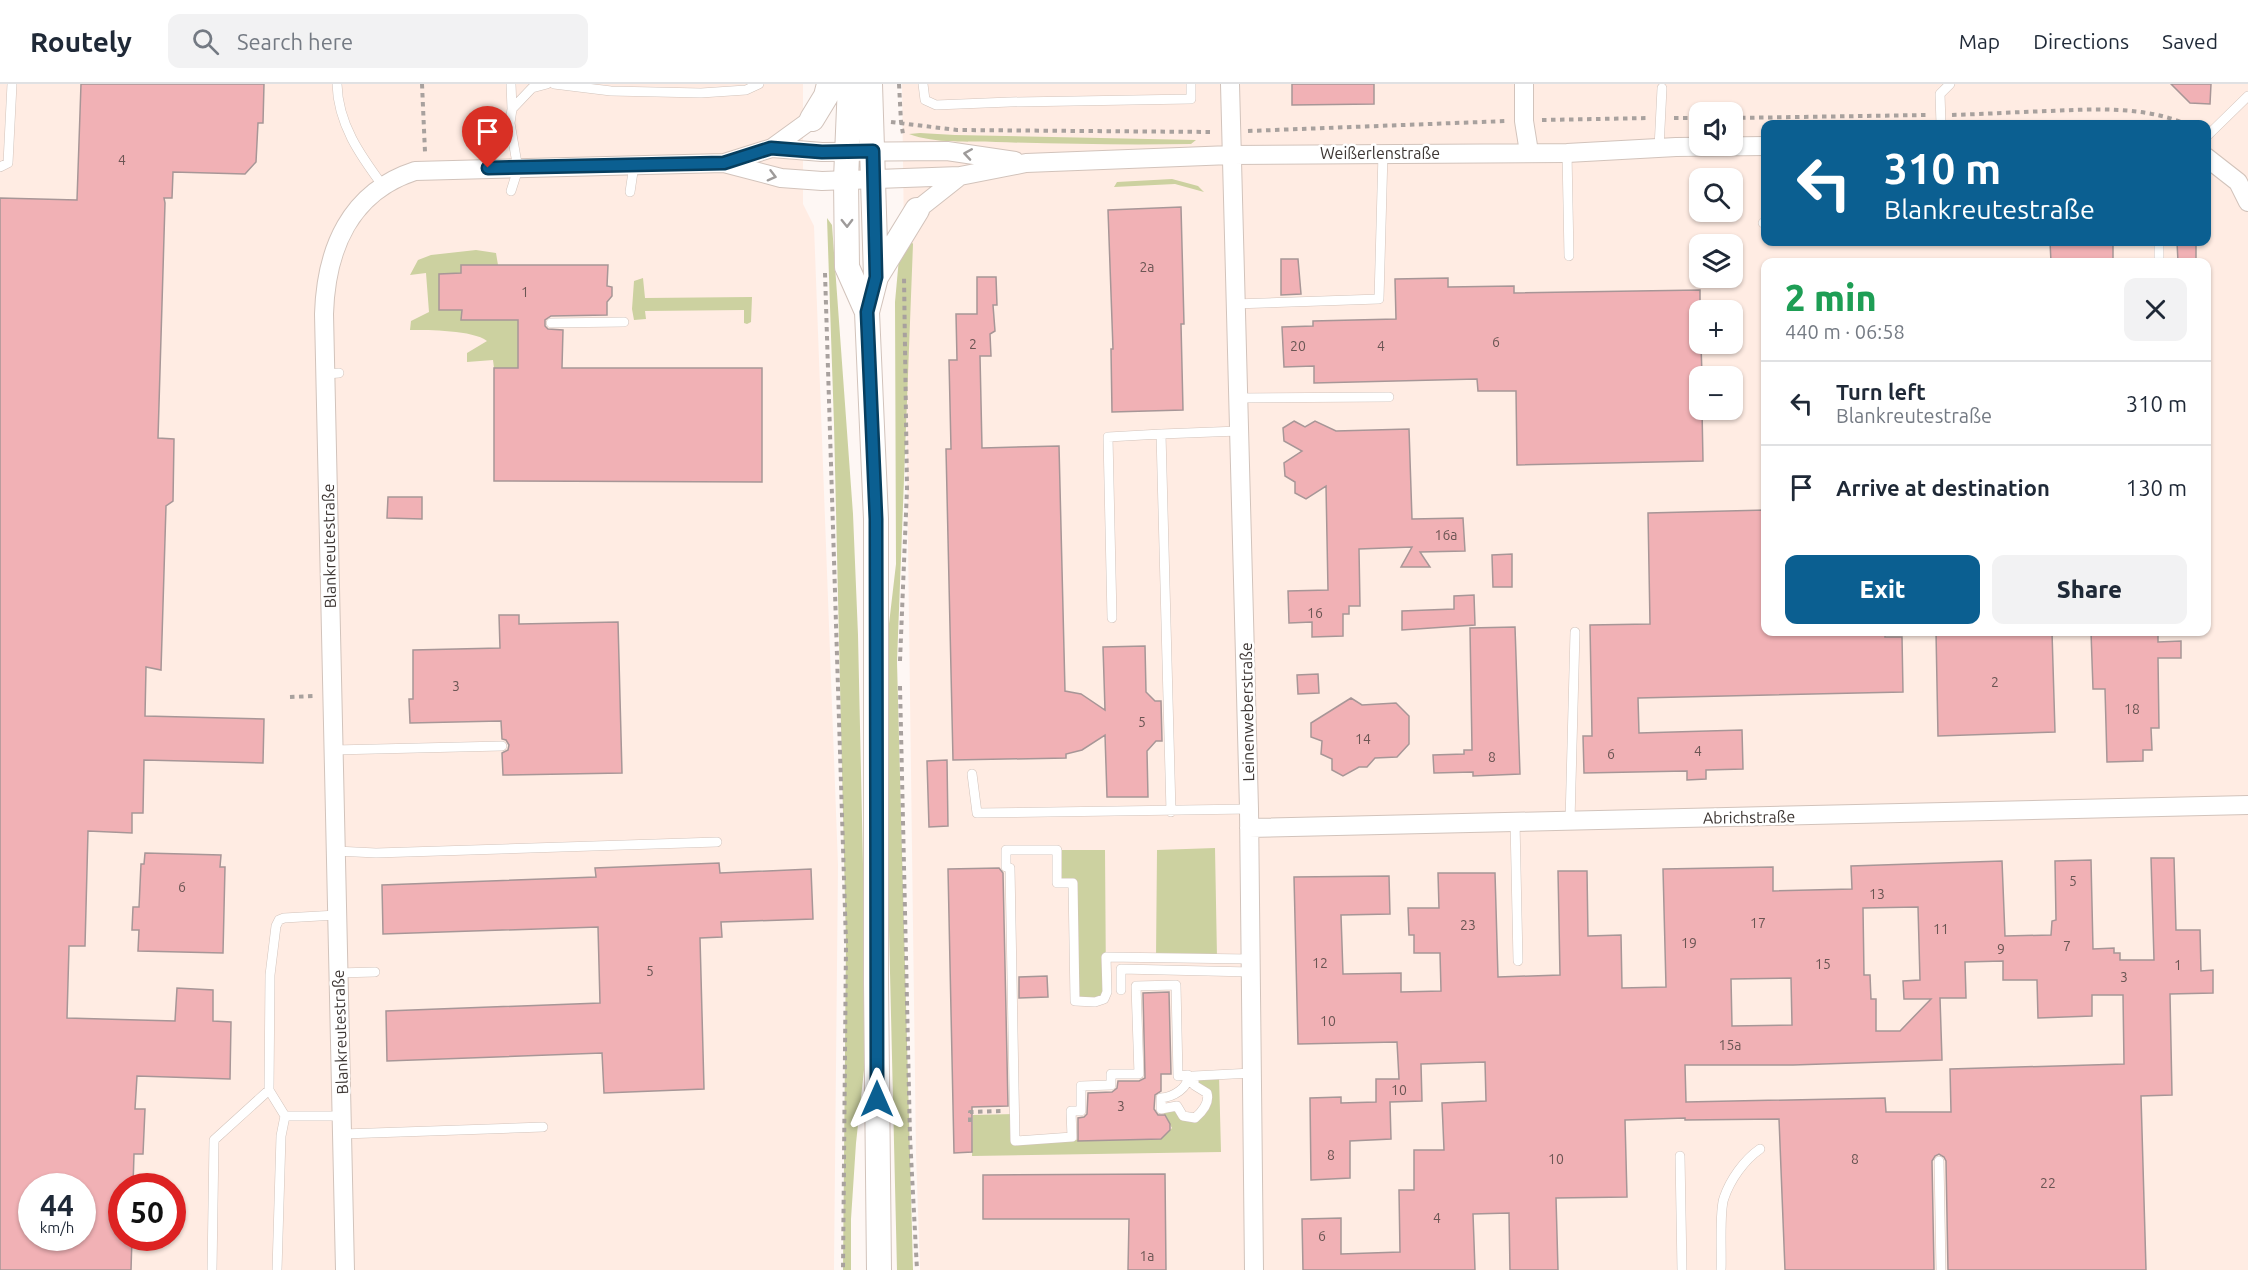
<!DOCTYPE html>
<meta charset="utf-8">
<style>
body{margin:0;font-family:Ubuntu,sans-serif;background:#f2f2f3;color:#1f2937;height:100vh;display:flex;flex-direction:column;font-size:22px;white-space:nowrap}
*{box-sizing:border-box;margin:0}
p{font-size:20px;color:#747a83}
.icon{flex:none;width:33px;height:33px;fill:none;stroke:currentColor;stroke-width:2;stroke-linecap:round;stroke-linejoin:round}
.map{position:relative;flex:1;overflow:hidden}
.drawer{position:absolute;left:1761px;top:174px;width:450px;height:378px;display:flex;flex-direction:column;background:#fff;border-radius:12px;box-shadow:0 2px 4px #0004}
.drawer>*{flex:none}
.guide{position:absolute;left:1761px;top:36px;width:450px;height:126px;border-radius:12px;box-shadow:0 2px 4px #0004;background:#0b5f91;color:#fff;overflow:hidden}
.controls{position:absolute;left:1689px;top:18px;display:grid;gap:12px}
.controls a{display:grid;place-items:center;width:54px;height:54px;border-radius:12px;background:#fff;box-shadow:0 2px 4px #0004;font-size:30px}
.speed{position:absolute;left:18px;top:1089px;display:flex;gap:12px;font-size:30px;font-weight:700;text-align:center}
.speed>*{display:grid;place-content:center;width:78px;height:78px;border-radius:50%;background:#fff;box-shadow:0 2px 4px #0004;line-height:1}
.speed small{font-size:15px;font-weight:400}
.speed .limit{border:9px solid #d22;background:#fff;color:#111}
.pin{position:absolute;display:grid;place-items:center;width:51px;height:51px;color:#fff;margin:-62px -26px;border-radius:50% 50% 50% 0;rotate:-45deg;box-shadow:0 0 6px #0007}
.pin .icon{rotate:45deg}
.me{position:absolute;width:66px;margin:-33px;rotate:0deg;stroke-linejoin:round;filter:drop-shadow(0 0 4px #0008)}
.turn{display:flex;align-items:center;gap:21px;height:126px;padding:0 24px;font-size:27px}
.turn .icon{width:78px;height:78px;stroke-width:2.5}
.turn b{display:block;font-size:42px;line-height:51px}
.round{display:grid;place-items:center;flex:none;width:63px;height:63px;border-radius:12px;background:#f2f2f3}
.overview{display:flex;align-items:center;justify-content:space-between;height:102px;padding:0 24px}
h1{font-size:36px;font-weight:800;line-height:45px;color:#1e9e55}
.primary-button{display:flex;gap:12px;margin-top:auto;padding:12px 24px}
.primary-button a{flex:1;height:69px;border-radius:12px;background:#0b5f91;color:#fff;font-size:24px;font-weight:800;line-height:69px;text-align:center}
.primary-button a+a{background:#f2f2f3;color:#1f2937}
ul{padding:0;list-style:none}
li{display:flex;align-items:center;gap:18px;height:84px;padding:0 24px;border-top:2px solid #e0e1e3}
li div{flex:1}
li b{display:block;font-size:22px}
li em{font-style:normal}
header{display:flex;align-items:center;gap:36px;box-sizing:border-box;height:84px;padding:0 30px;background:#fff;border-bottom:2px solid #e0e1e3}
header strong{font-size:28px}
nav{display:flex;gap:33px;margin-inline-start:auto;font-size:21px}
.search{width:420px;height:54px;background:#f2f2f3;display:flex;align-items:center;gap:15px;box-sizing:border-box;padding:0 21px;border-radius:12px;color:#747a83;font-size:22px}
.map>svg:first-child{display:block}
.built{fill:#ffece3;fill-rule:evenodd}
.green{fill:#ccd1a0}
.building{fill:#f1b1b5;stroke:#a79697;stroke-width:1.5;fill-rule:evenodd}
.lines{fill:none;stroke-linecap:round;stroke-linejoin:round}
.lane-casing{stroke:#d2c3bb;stroke-width:10}
.street-casing{stroke:#d2c3bb;stroke-width:20}
.secondary-casing{stroke:#d2c3bb;stroke-width:26}
.path{stroke:#a8a19e;stroke-width:4;stroke-dasharray:4.5 4.5;stroke-linecap:butt}
.lane{stroke:#fff;stroke-width:9}
.street{stroke:#fff;stroke-width:18}
.secondary{stroke:#fff;stroke-width:24}
.oneway{stroke:#9e9b9a}
.route-casing{stroke:#073e5e;stroke-width:15}
.route{stroke:#0b5f91;stroke-width:10}
.labels{text-anchor:middle;stroke-width:5;stroke-linejoin:round;paint-order:stroke}
.number-label{font-size:14px;fill:#6b5654}
.street-label{font-size:16px;fill:#3e3734;stroke:#fff}
</style>
<header>
<strong>Routely</strong>
<div class="search"><svg class="icon" aria-label="search" viewBox="0 0 24 24"><circle cx="10" cy="10" r="6"/><path d="M15 15l6 6"/></svg>Search here</div>
<nav><a>Map</a><a>Directions</a><a>Saved</a></nav>
</header>
<div class="map">
<svg width="2248" height="1186" viewBox="0 0 2248 1186">
<rect width="100%" height="100%" fill="#fef7f4"/>
<path class="built" d="M 0,0 L 803,0 L 803,120 L 814,142 L 838,781 L 834,1186 L 0,1186 ZM 32,1102 L 82,1102 L 82,1154 L 32,1154 ZM 122,1102 L 172,1102 L 172,1154 L 122,1154 Z
M 902,0 L 2248,0 L 2248,1186 L 920,1186 L 916,1070 ZM 1700,28 L 1732,28 L 1732,62 L 1700,62 ZM 1766,40 L 2206,40 L 2206,158 L 1766,158 ZM 1700,94 L 1732,94 L 1732,128 L 1700,128 ZM 1700,160 L 1732,160 L 1732,194 L 1700,194 ZM 1766,178 L 2206,178 L 2206,548 L 1766,548 ZM 1700,226 L 1732,226 L 1732,260 L 1700,260 ZM 1700,292 L 1732,292 L 1732,326 L 1700,326 Z"/>
<path class="green" d="M 920,49 L 955,51 L 1196,56 L 1191,60 C 1126,61 1061,60 996,58 C 968,57 936,60 909,50 Z
M 1172,95 L 1198,102 L 1204,108 L 1175,100 L 1114,103 L 1117,98 Z
M 827,134 L 832,141 L 853,430 L 858,551 L 866,918 L 865,977 L 856,1059 L 851,1135 L 851,1186 L 843,1186 L 846,859 L 834,340 Z
M 909,153 L 913,160 L 897,578 L 913,1186 L 897,1186 L 883,591 L 896,480 L 895,218 L 899,174 Z
M 476,166 L 496,169 L 498,181 L 461,181 L 461,197 L 456,189 L 439,190 L 439,226 L 457,226 L 462,219 L 461,236 L 540,236 L 518,254 L 518,284 L 494,284 L 493,276 L 467,278 L 467,269 L 487,257 C 473,246 429,246 410,246 L 411,237 L 429,228 L 426,189 L 410,191 L 418,176 L 431,171 Z
M 643,194 L 645,214 L 752,213 L 751,238 L 747,240 L 744,239 L 744,226 L 645,227 L 646,235 L 634,236 L 632,225 L 634,197 Z
M 1215,764 L 1217,874 L 1156,874 L 1157,766 Z
M 1057,766 L 1105,766 L 1106,905 L 1104,915 L 1075,917 L 1073,799 L 1057,799 Z
M 1219,991 L 1221,1068 L 972,1072 L 973,1031 L 1015,1030 L 1015,1056 L 1161,1055 L 1172,1044 L 1161,1025 L 1177,1022 L 1189,1034 L 1206,1020 L 1203,1005 L 1194,992 Z"/>
<path class="building" d="M 81,0 L 264,0 L 263,39 L 258,39 L 256,78 L 245,90 L 173,88 L 172,114 L 164,114 L 165,119 L 158,354 L 174,355 L 173,417 L 166,422 L 161,586 L 146,583 L 145,632 L 264,635 L 263,679 L 144,676 L 143,729 L 132,729 L 132,749 L 88,747 L 85,862 L 69,862 L 67,934 L 175,937 L 177,904 L 213,906 L 213,937 L 231,938 L 230,995 L 137,992 L 135,1025 L 145,1025 L 143,1070 L 134,1070 L 133,1102 L 122,1102 L 122,1154 L 132,1154 L 131,1186 L 0,1186 L 0,114 L 77,116 ZM 32,1102 L 82,1102 L 82,1154 L 32,1154 Z
M 1292,0 L 1374,0 L 1374,20 L 1292,21 Z
M 2171,0 L 2211,0 L 2210,20 L 2190,19 Z
M 1181,123 L 1184,240 L 1181,240 L 1183,326 L 1112,328 L 1111,265 L 1113,265 L 1108,126 Z
M 2050,158 L 2113,158 L 2113,176 L 2098,176 L 2098,178 L 2051,178 Z
M 2177,158 L 2196,158 L 2196,178 L 2178,178 Z
M 1281,175 L 1298,175 L 1301,210 L 1281,211 Z
M 461,181 L 608,181 L 607,202 L 612,203 L 612,212 L 607,218 L 607,231 L 551,232 L 545,236 L 545,242 L 548,245 L 563,246 L 562,284 L 762,284 L 762,398 L 494,397 L 494,284 L 518,284 L 518,236 L 461,236 L 462,226 L 439,226 L 439,190 L 461,189 Z
M 977,193 L 996,193 L 997,221 L 993,221 L 995,247 L 990,250 L 991,272 L 980,272 L 982,364 L 1059,362 L 1065,607 L 1081,610 L 1105,626 L 1103,563 L 1145,562 L 1146,608 L 1155,617 L 1161,617 L 1162,657 L 1156,657 L 1147,667 L 1148,713 L 1107,713 L 1105,651 L 1082,666 L 1066,670 L 1066,674 L 953,676 L 946,365 L 951,365 L 949,276 L 957,276 L 956,230 L 977,230 Z
M 1448,194 L 1448,203 L 1514,202 L 1514,209 L 1700,206 L 1700,260 L 1701,260 L 1702,292 L 1700,292 L 1700,326 L 1702,326 L 1703,377 L 1517,381 L 1516,307 L 1478,307 L 1477,295 L 1314,299 L 1314,282 L 1284,283 L 1282,243 L 1313,242 L 1313,237 L 1396,235 L 1395,195 Z
M 1294,337 L 1305,343 L 1315,337 L 1336,347 L 1409,345 L 1412,435 L 1463,434 L 1465,467 L 1420,468 L 1430,483 L 1401,483 L 1412,463 L 1359,465 L 1360,522 L 1349,522 L 1349,530 L 1343,530 L 1343,552 L 1312,553 L 1312,538 L 1289,539 L 1288,507 L 1328,506 L 1326,402 L 1306,415 L 1295,409 L 1295,398 L 1285,392 L 1284,379 L 1302,367 L 1284,357 L 1283,344 Z
M 388,413 L 422,413 L 422,435 L 387,434 Z
M 1766,426 L 1766,548 L 1885,548 L 1885,553 L 1902,553 L 1903,608 L 1638,614 L 1639,649 L 1742,646 L 1743,685 L 1706,686 L 1706,695 L 1687,696 L 1687,687 L 1584,689 L 1583,652 L 1592,652 L 1590,541 L 1650,540 L 1648,429 Z
M 1512,470 L 1512,503 L 1493,503 L 1492,471 Z
M 1474,511 L 1475,541 L 1402,546 L 1402,527 L 1454,525 L 1454,512 Z
M 499,531 L 519,531 L 519,540 L 618,538 L 622,689 L 503,691 L 502,669 L 508,666 L 509,661 L 506,656 L 502,655 L 501,637 L 410,639 L 409,615 L 413,615 L 413,566 L 500,564 Z
M 1515,543 L 1520,690 L 1473,692 L 1473,688 L 1434,689 L 1433,671 L 1464,670 L 1464,666 L 1472,666 L 1470,544 Z
M 1936,548 L 2052,548 L 2055,648 L 1938,652 Z
M 2091,548 L 2158,548 L 2158,558 L 2181,557 L 2181,574 L 2158,574 L 2159,644 L 2151,644 L 2152,666 L 2143,666 L 2143,677 L 2107,678 L 2105,605 L 2093,605 Z
M 1318,590 L 1319,609 L 1298,610 L 1297,591 Z
M 1351,614 L 1362,621 L 1396,619 L 1409,632 L 1409,660 L 1397,673 L 1375,674 L 1367,683 L 1359,683 L 1343,692 L 1332,686 L 1332,675 L 1321,670 L 1322,657 L 1311,653 L 1311,639 Z
M 947,676 L 948,742 L 929,743 L 927,677 Z
M 145,769 L 221,771 L 220,783 L 225,783 L 223,869 L 138,867 L 139,846 L 132,846 L 133,823 L 139,823 L 141,780 L 144,780 Z
M 2151,774 L 2174,774 L 2176,846 L 2200,846 L 2201,887 L 2213,886 L 2213,909 L 2170,910 L 2172,1011 L 2141,1012 L 2146,1186 L 1948,1186 L 1946,1077 L 1944,1073 L 1939,1070 L 1935,1072 L 1932,1077 L 1934,1186 L 1785,1186 L 1779,1035 L 1685,1036 L 1685,1034 L 1625,1036 L 1627,1113 L 1556,1114 L 1558,1186 L 1510,1186 L 1509,1129 L 1473,1130 L 1475,1186 L 1303,1186 L 1302,1135 L 1341,1134 L 1341,1170 L 1400,1168 L 1399,1106 L 1414,1106 L 1414,1066 L 1444,1066 L 1442,1019 L 1486,1017 L 1485,978 L 1421,980 L 1422,1017 L 1390,1018 L 1391,1055 L 1350,1057 L 1350,1094 L 1311,1096 L 1310,1014 L 1341,1013 L 1341,1019 L 1376,1018 L 1376,995 L 1399,995 L 1397,958 L 1298,960 L 1294,793 L 1389,792 L 1390,830 L 1341,831 L 1343,890 L 1401,889 L 1401,908 L 1441,907 L 1440,869 L 1414,869 L 1414,851 L 1409,851 L 1408,824 L 1439,824 L 1438,789 L 1495,789 L 1498,893 L 1560,891 L 1558,787 L 1587,787 L 1588,852 L 1621,851 L 1622,904 L 1666,903 L 1663,785 L 1773,783 L 1773,807 L 1852,805 L 1851,782 L 2002,777 L 2005,852 L 2051,851 L 2052,837 L 2056,836 L 2055,777 L 2091,776 L 2093,865 L 2114,864 L 2114,869 L 2120,869 L 2120,876 L 2154,876 ZM 1918,823 L 1920,896 L 1903,897 L 1904,915 L 1931,915 L 1900,947 L 1876,947 L 1876,915 L 1871,915 L 1870,891 L 1864,891 L 1863,824 ZM 2003,877 L 2003,896 L 2037,896 L 2038,934 L 2092,932 L 2092,911 L 2123,911 L 2124,980 L 1950,985 L 1951,1028 L 1886,1028 L 1885,1014 L 1686,1018 L 1685,981 L 1793,981 L 1942,976 L 1940,914 L 1966,914 L 1965,878 ZM 1791,894 L 1792,941 L 1732,942 L 1731,895 Z
M 719,779 L 720,789 L 811,785 L 813,835 L 721,838 L 722,853 L 700,854 L 704,1005 L 604,1009 L 602,969 L 387,977 L 386,927 L 600,919 L 598,843 L 383,850 L 382,801 L 596,793 L 595,784 Z
M 999,784 L 1003,789 L 1008,1022 L 972,1023 L 972,1068 L 954,1069 L 948,785 Z
M 1047,892 L 1048,913 L 1019,914 L 1019,893 Z
M 1169,908 L 1171,990 L 1161,990 L 1161,1007 L 1155,1011 L 1154,1025 L 1158,1031 L 1165,1031 L 1170,1040 L 1170,1046 L 1161,1055 L 1078,1057 L 1078,1034 L 1084,1033 L 1087,1030 L 1088,1009 L 1112,1008 L 1117,1004 L 1118,997 L 1139,997 L 1145,994 L 1143,909 Z
M 1165,1090 L 1166,1186 L 1128,1186 L 1129,1135 L 983,1135 L 983,1091 Z"/>
<g class="lines">
<g class="lane-casing">
<path id="lane" d="M 337,0 C 338,40 360,71 383,102
M 511,0 L 512,25 L 510,39 L 518,85 L 511,107
M 554,0 L 611,7 L 701,9 L 746,6 L 759,0
M 923,0 L 925,16 L 936,21 L 1010,18 L 1191,15 L 1191,0
M 512,25 L 532,4 L 547,0
M 1941,40 L 1940,10 L 1950,0
M 2206,53 L 2248,12
M 1659,64 L 1662,4
M 1567,69 L 1569,172
M 0,83 L 8,79 L 12,0
M 630,108 L 634,81
M 1763,139 L 1766,139
M 2159,158 L 2159,177
M 1234,220 L 1379,215 L 1383,69
M 551,239 L 624,238
M 326,290 L 339,289
M 1239,314 L 1389,313
M 1112,534 L 1108,353 L 1161,350
M 334,666 L 502,662
M 972,690 L 977,729 L 1249,725
M 1171,728 L 1161,350 L 1239,347
M 1570,737 L 1575,548
M 1515,738 L 1518,877
M 1006,766 L 1057,766 L 1057,799 L 1073,799 L 1075,917 L 1095,918 L 1104,915 L 1107,908 L 1106,873 L 1250,875 L 1252,989 L 1194,992 L 1194,1001 L 1207,1009 C 1210,1019 1202,1028 1195,1034 L 1183,1032 L 1177,1022 L 1161,1025 L 1161,1014 C 1173,1013 1189,1004 1188,991 L 1178,992 L 1176,901 L 1136,902 L 1139,990 L 1111,990 L 1111,1001 L 1081,1002 L 1081,1027 L 1071,1027 L 1072,1053 L 1015,1057 L 1010,784 L 1006,783 Z
M 336,767 L 376,769 L 717,758
M 338,889 L 375,888
M 1121,906 L 1121,885 L 1251,888
M 269,1006 L 285,1032 L 342,1032
M 343,1050 L 543,1043
M 1680,1072 L 1682,1186
M 1939,1077 L 1941,1186
M 212,1186 L 214,1056 L 269,1006 L 270,891 L 276,842 L 279,836 L 284,834 L 337,831
M 277,1186 L 281,1052 L 285,1032
M 1721,1186 C 1722,1170 1719,1127 1724,1114 C 1730,1096 1744,1076 1760,1065"/>
</g>
<g class="street-casing">
<path id="street" d="M 1230,0 L 1249,725 L 1254,1186
M 1524,0 L 1524,37 L 1529,68
M 772,64 L 822,68 L 947,67 L 1015,77
M 2206,73 L 2238,98 L 2248,118
M 724,79 L 781,94 L 822,97 L 960,92 L 1026,79 L 1231,71 L 1567,69 L 1676,63 L 1766,62
M 917,126 L 960,92
M 1249,744 L 2248,721
M 345,1186 L 324,230 C 326,165 350,108 415,87 L 724,79 L 772,64 L 812,35"/>
</g>
<g class="secondary-casing">
<path id="secondary" d="M 850,0 L 846,95 L 847,183 L 867,228
M 870,0 L 876,193 L 867,228 L 876,435 L 876,899 L 879,1186
M 812,35 L 826,12 L 829,0
M 876,193 L 917,126"/>
</g>
<path class="path" d="M 422,0 L 425,68
M 899,0 L 901,38 L 903,50
M 1952,31 C 1985,30 2017,28 2049,27 C 2096,25 2143,22 2186,40
M 1674,34 L 1700,34
M 1732,34 L 1927,31
M 1542,36 L 1648,34
M 891,38 L 957,46 L 1213,48
M 1248,47 L 1507,37
M 825,189 L 846,859 L 843,1186
M 900,577 L 907,405 L 904,192
M 900,602 L 910,1053 L 917,1186
M 290,613 L 314,612
M 970,1038 L 970,1028 L 1002,1027"/>
<use href="#lane" class="lane"/>
<use href="#street" class="street"/>
<use href="#secondary" class="secondary"/>
</g>
<defs><path id="oneway-chevron" d="M-2-3.5L2.5 0L-2 3.5" fill="none" stroke-width="1.6" stroke-linecap="round" stroke-linejoin="round" transform="scale(1.5)"/></defs>
<g class="oneway">
<use href="#oneway-chevron" transform="translate(968 70) rotate(-171)"/>
<use href="#oneway-chevron" transform="translate(772 92) rotate(15)"/>
<use href="#oneway-chevron" transform="translate(847 139) rotate(89)"/>
</g>
<g class="lines">
<g class="route-casing">
<path id="route" d="M 488,84 L 724,79 L 771,64 L 822,68 L 873,67 L 876,193 L 867,228 L 876,435 L 877,1015"/>
</g>
<use href="#route" class="route"/>
</g>
<g class="labels">
<g class="number-label">
<text x="122" y="81">4</text>
<text x="1147" y="188">2a</text>
<text x="525" y="213">1</text>
<text x="1496" y="263">6</text>
<text x="973" y="265">2</text>
<text x="1298" y="267">20</text>
<text x="1381" y="267">4</text>
<text x="1446" y="456">16a</text>
<text x="1315" y="534">16</text>
<text x="1995" y="603">2</text>
<text x="456" y="607">3</text>
<text x="2132" y="630">18</text>
<text x="1142" y="643">5</text>
<text x="1363" y="660">14</text>
<text x="1698" y="672">4</text>
<text x="1611" y="675">6</text>
<text x="1492" y="678">8</text>
<text x="2073" y="802">5</text>
<text x="182" y="808">6</text>
<text x="1877" y="815">13</text>
<text x="1758" y="844">17</text>
<text x="1468" y="846">23</text>
<text x="1941" y="850">11</text>
<text x="1689" y="864">19</text>
<text x="2067" y="867">7</text>
<text x="2001" y="870">9</text>
<text x="1320" y="884">12</text>
<text x="1823" y="885">15</text>
<text x="2178" y="886">1</text>
<text x="650" y="892">5</text>
<text x="2124" y="898">3</text>
<text x="1328" y="942">10</text>
<text x="1730" y="966">15a</text>
<text x="1399" y="1011">10</text>
<text x="1121" y="1027">3</text>
<text x="1331" y="1076">8</text>
<text x="1556" y="1080">10</text>
<text x="1855" y="1080">8</text>
<text x="2048" y="1104">22</text>
<text x="1437" y="1139">4</text>
<text x="1322" y="1157">6</text>
<text x="1147" y="1177">1a</text>
</g>
<g class="street-label">
<text x="1380" y="75">Weißerlenstraße</text>
<text transform="translate(329 462) rotate(-91)" y="6">Blankreutestraße</text>
<text transform="translate(1247 628) rotate(-91)" y="6">Leinenweberstraße</text>
<text transform="translate(1749 733) rotate(-1)" y="6">Abrichstraße</text>
<text transform="translate(340 948) rotate(-92)" y="6">Blankreutestraße</text>
</g>
</g>
</svg>
<div class="controls">
<a><svg class="icon" aria-label="sound" viewBox="0 0 24 24"><path d="M4 9h4l5-4v14l-5-4H4zM17 9q2 3 0 6"/></svg></a>
<a><svg class="icon" aria-label="search" viewBox="0 0 24 24"><circle cx="10" cy="10" r="6"/><path d="M15 15l6 6"/></svg></a>
<a><svg class="icon" aria-label="layers" viewBox="0 0 24 24"><path d="M12 4l9 5-9 5-9-5zM3 14l9 5 9-5"/></svg></a>
<a>+</a>
<a>−</a>
</div>
<div class="speed"><div>44<small>km/h</small></div><div class="limit">50</div></div>
<div class="pin" style="left:488px;top:84px;background:#d93025"><svg class="icon" aria-label="arrive" viewBox="0 0 24 24"><path d="M6 21V4h12l-3 4 3 4H6"/></svg></div>
<svg class="me" style="left:877px;top:1015px" viewBox="-20 -20 40 40"><path d="M0-17L14 15 0 8-14 15z" fill="#0b5f91" stroke="#fff" stroke-width="4"/></svg>
<div class="guide">
<div class="turn"><svg class="icon" aria-label="left" viewBox="0 0 24 24"><path d="M17 20v-9H6M10 6l-5 5 5 5"/></svg><div><b>310 m</b>Blankreutestraße</div></div>
</div>
<section class="drawer">
<div class="overview"><div><h1>2 min</h1><p>440 m · 06:58</p></div><a class="round"><svg class="icon" aria-label="close" viewBox="0 0 24 24"><path d="M6 6l12 12M18 6L6 18"/></svg></a></div>
<ul>
<li><svg class="icon" aria-label="left" viewBox="0 0 24 24"><path d="M17 20v-9H6M10 6l-5 5 5 5"/></svg><div><b>Turn left</b><p>Blankreutestraße</p></div><em>310 m</em></li>
<li><svg class="icon" aria-label="arrive" viewBox="0 0 24 24"><path d="M6 21V4h12l-3 4 3 4H6"/></svg><div><b>Arrive at destination</b></div><em>130 m</em></li>
</ul>
<div class="primary-button"><a>Exit</a><a>Share</a></div>
</section>
</div>
